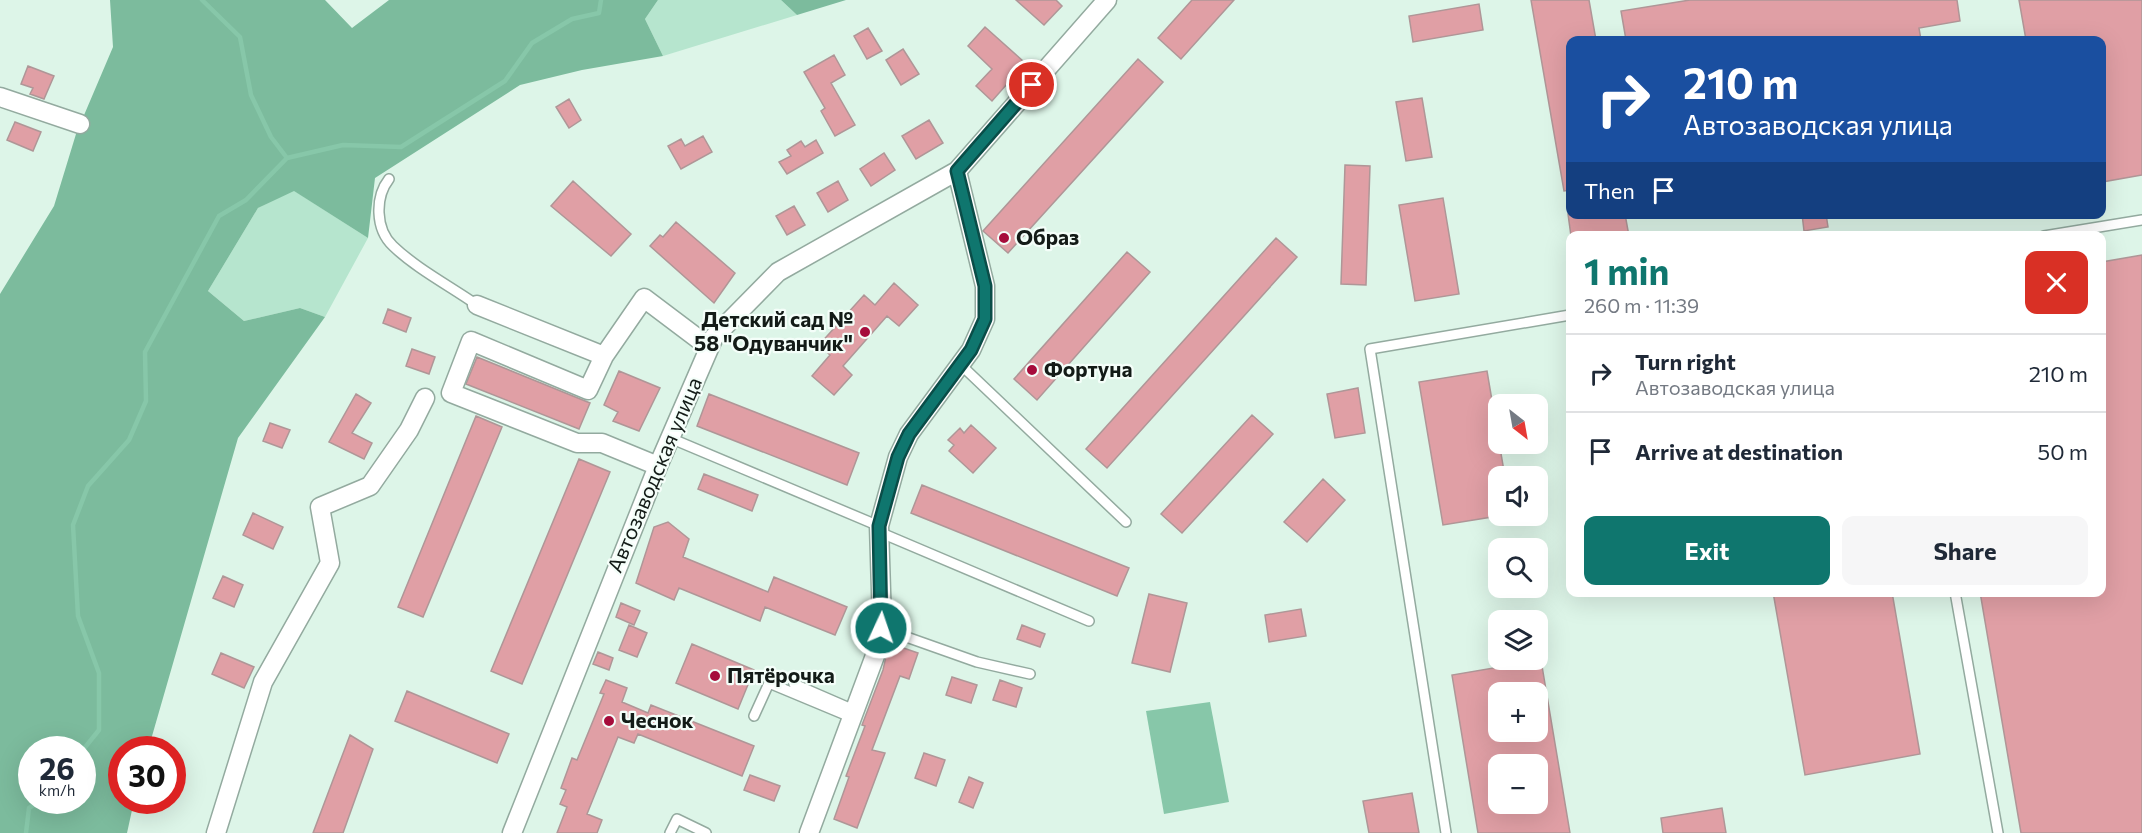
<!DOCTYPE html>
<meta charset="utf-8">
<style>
body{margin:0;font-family:Commissioner,sans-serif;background:#f6f6f7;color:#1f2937;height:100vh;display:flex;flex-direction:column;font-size:22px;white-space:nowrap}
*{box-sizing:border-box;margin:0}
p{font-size:20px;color:#747a83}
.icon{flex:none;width:33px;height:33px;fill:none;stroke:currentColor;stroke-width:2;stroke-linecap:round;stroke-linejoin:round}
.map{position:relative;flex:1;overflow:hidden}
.drawer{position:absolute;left:1566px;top:231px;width:540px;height:366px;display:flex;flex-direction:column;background:#fff;border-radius:12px;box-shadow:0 6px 24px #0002}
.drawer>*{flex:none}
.hud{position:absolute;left:1566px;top:36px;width:540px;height:183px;border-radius:12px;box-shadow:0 6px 24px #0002;background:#1a4fa0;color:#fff;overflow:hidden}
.needle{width:39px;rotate:149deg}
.controls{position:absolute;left:1488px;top:394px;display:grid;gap:12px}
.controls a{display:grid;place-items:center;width:60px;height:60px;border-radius:12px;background:#fff;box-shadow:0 6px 24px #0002;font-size:30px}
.speed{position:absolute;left:18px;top:736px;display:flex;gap:12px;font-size:30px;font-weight:700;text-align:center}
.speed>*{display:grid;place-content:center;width:78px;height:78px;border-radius:50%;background:#fff;box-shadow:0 6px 24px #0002;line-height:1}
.speed small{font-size:15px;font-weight:400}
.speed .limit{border:9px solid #d22;background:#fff;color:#111}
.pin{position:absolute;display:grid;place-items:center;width:51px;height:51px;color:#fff;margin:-26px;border:3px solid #fff;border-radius:50%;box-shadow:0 2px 6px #0007}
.me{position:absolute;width:66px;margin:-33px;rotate:3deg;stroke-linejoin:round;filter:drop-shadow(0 0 4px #0008)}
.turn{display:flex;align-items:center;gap:21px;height:126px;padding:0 18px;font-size:27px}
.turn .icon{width:78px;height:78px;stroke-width:2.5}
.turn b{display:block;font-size:42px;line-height:51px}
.then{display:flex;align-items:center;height:57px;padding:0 18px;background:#0003;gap:12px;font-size:22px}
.round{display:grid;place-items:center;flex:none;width:63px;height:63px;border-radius:12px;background:#f6f6f7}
.summary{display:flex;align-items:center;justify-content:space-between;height:102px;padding:0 18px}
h1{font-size:36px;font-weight:700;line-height:45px;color:#0f766e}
.primary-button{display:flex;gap:12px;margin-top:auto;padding:12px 18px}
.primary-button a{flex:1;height:69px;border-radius:12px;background:#0f766e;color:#fff;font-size:24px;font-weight:700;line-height:69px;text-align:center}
.primary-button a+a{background:#f6f6f7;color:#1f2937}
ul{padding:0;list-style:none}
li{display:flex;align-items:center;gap:18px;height:78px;padding:0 18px;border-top:2px solid #e0e1e3}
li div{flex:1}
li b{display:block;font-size:22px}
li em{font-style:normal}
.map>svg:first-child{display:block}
.green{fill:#b6e5ce}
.forest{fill:#7cbb9d;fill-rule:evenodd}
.water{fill:#87c7a9}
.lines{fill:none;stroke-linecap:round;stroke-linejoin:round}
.stream{stroke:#87c7a9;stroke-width:4.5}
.building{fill:#e09fa5;stroke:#af9697;stroke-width:1.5;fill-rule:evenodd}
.service-casing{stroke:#93aa9f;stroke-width:12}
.minor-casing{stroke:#93aa9f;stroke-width:21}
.service{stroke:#fff;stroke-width:9}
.minor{stroke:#fff;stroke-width:18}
.route-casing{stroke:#0a4d48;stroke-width:15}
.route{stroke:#0f766e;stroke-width:10}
.poi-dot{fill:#a60c3b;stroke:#f4fef9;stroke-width:2}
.labels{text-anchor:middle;stroke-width:4.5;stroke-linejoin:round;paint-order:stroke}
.poi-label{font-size:21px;font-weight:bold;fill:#131b17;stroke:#f4fef9;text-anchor:start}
.street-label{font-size:21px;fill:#131b17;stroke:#f4fef9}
</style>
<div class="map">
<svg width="2142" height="833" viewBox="0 0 2142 833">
<rect width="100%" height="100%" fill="#ddf5e8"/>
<path class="green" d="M 658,0 L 781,0 L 797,15 L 663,56 L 645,19 Z
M 293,190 L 368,238 L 325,317 L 300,308 L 244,321 L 208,291 L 258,208 Z"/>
<path class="forest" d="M 110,0 L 325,0 L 352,28 L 389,0 L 658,0 L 645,19 L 663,56 L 582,70 L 520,85 L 375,178 L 368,238 L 294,191 L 258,208 L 208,291 L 244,321 L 300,308 L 325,317 L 238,438 L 148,750 L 122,750 L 122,801 L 134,801 L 127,833 L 0,833 L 0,294 L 54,206 L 76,134 L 113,47 ZM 32,750 L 82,750 L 82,801 L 32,801 Z
M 781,0 L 846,0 L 797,15 Z"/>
<path class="water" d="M 1210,702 L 1229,802 L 1164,814 L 1146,711 Z"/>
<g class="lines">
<path class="stream" d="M 202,0 L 240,37 L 251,95 L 271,137 L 287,158
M 82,751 L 99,730 L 99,673 L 78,616 L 73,525 L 88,486 L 129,440 L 146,401 L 145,352 L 219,216 L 246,200 L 287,158 L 343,145 L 401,147 L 505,81 L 532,43 L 572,19 L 599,13 L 601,0
M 26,833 L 29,808 L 40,801"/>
</g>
<path class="building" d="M 1016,0 L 1056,0 L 1062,6 L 1044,25 Z
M 1192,0 L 1234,0 L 1181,59 L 1158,38 Z
M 1531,0 L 1589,0 L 1596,40 L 1570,40 L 1570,190 L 1564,191 Z
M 1690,0 L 1957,0 L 1960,21 L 1919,28 L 1921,40 L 1626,40 L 1621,11 Z
M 2019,0 L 2142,0 L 2142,175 L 2102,182 L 2102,40 L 2026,40 Z
M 1479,4 L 1483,30 L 1413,42 L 1409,16 Z
M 985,27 L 1023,61 L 1012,72 L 1015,75 L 992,101 L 976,86 L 992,69 L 968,46 Z
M 868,28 L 882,51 L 867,59 L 854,36 Z
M 903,49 L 919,74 L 901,85 L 886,60 Z
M 834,55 L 845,75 L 831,83 L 855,125 L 835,136 L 821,111 L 825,108 L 804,72 Z
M 1138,59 L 1163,82 L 1008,253 L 983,231 Z
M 28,66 L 54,76 L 44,99 L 30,94 L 33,88 L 21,84 Z
M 1422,98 L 1432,157 L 1406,161 L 1396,102 Z
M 569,99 L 581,120 L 569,128 L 556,107 Z
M 929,120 L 943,143 L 916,159 L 902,136 Z
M 15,122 L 41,132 L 33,151 L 7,140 Z
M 703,136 L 712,152 L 681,169 L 668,146 L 681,139 L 685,146 Z
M 816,140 L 823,153 L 787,174 L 779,162 L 791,156 L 787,150 L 801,141 L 805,147 Z
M 884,153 L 895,170 L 871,186 L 860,169 Z
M 1345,165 L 1370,166 L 1366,285 L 1341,284 Z
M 573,181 L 631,234 L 611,256 L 551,206 Z
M 838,181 L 848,200 L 828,212 L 817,193 Z
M 1443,198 L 1459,294 L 1415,301 L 1399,205 Z
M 794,206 L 805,225 L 787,235 L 776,216 Z
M 1568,214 L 1625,214 L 1629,236 L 1571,236 Z
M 1802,214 L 1826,214 L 1828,227 L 1804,231 Z
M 676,222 L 735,273 L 714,303 L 650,246 L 660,235 L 663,237 Z
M 1276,238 L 1297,257 L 1107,468 L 1086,449 Z
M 1127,252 L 1150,272 L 1037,400 L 1014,379 Z
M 2142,255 L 2142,833 L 2021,833 L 1980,592 L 2102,592 L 2102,262 Z
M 894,283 L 918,305 L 899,326 L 887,316 L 843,366 L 852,375 L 834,395 L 812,376 L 830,355 L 819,345 L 864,295 L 875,305 Z
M 388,309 L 411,318 L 406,332 L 383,323 Z
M 412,349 L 435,357 L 429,374 L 406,366 Z
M 477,357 L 590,403 L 579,429 L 466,384 Z
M 619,371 L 660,388 L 639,431 L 613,421 L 618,412 L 604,405 Z
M 1487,371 L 1505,477 L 1498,477 L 1498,516 L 1443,525 L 1419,382 Z
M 1358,388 L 1365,433 L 1335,438 L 1327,394 Z
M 356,394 L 371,403 L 352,433 L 372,443 L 364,459 L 329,442 Z
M 709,394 L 859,453 L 847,485 L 697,426 Z
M 1252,415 L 1273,434 L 1182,533 L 1161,514 Z
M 476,416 L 502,427 L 423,617 L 398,607 Z
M 270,423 L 290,430 L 282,448 L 263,441 Z
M 971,425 L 996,448 L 973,473 L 949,451 L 954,445 L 948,440 L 960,428 L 964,433 Z
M 579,459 L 610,472 L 522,684 L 491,671 Z
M 704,474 L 758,495 L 752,511 L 698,489 Z
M 1323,479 L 1345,500 L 1307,542 L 1284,522 Z
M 922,485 L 1129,568 L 1117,596 L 911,513 Z
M 253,513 L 283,527 L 273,549 L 243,535 Z
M 668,522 L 689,539 L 683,557 L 768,592 L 774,577 L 847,607 L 835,635 L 765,607 L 760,621 L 679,588 L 674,600 L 636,583 L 654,527 Z
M 223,576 L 243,585 L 234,607 L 213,598 Z
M 1773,592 L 1892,592 L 1920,754 L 1805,775 Z
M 1149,594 L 1187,603 L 1170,672 L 1132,663 Z
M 621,603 L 640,611 L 634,625 L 616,617 Z
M 1301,609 L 1306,636 L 1269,642 L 1265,615 Z
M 629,625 L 647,633 L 637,657 L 619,650 Z
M 1022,625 L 1045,634 L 1040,647 L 1017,639 Z
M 889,643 L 918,653 L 909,679 L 900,676 L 872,750 L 885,753 L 857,828 L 834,819 L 849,777 L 846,776 L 865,726 L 862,725 L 883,670 Z
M 692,644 L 754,670 L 738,709 L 676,683 Z
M 598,652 L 613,658 L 609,670 L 593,664 Z
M 221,653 L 254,667 L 244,688 L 212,674 Z
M 1541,660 L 1570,833 L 1478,833 L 1452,675 ZM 1498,693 L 1538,693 L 1538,732 L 1498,732 ZM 1498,765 L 1538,765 L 1538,804 L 1498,804 Z
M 952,677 L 977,685 L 971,703 L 946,695 Z
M 606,680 L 627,688 L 622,702 L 648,713 L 651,705 L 754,746 L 742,776 L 638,734 L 634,743 L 618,737 L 587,814 L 602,820 L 597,833 L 557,833 L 567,807 L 560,804 L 566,790 L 561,788 L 572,758 L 577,760 L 604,694 L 600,693 Z
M 1000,680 L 1022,688 L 1016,707 L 993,700 Z
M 407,691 L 509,734 L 497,763 L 395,721 Z
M 350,735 L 373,749 L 343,833 L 313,833 Z
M 924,753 L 945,760 L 936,786 L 915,778 Z
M 750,775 L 780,786 L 774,801 L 744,790 Z
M 969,777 L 983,783 L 973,808 L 959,802 Z
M 1412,793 L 1419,833 L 1369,833 L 1363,801 Z
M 1722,808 L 1726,833 L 1663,833 L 1661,818 Z"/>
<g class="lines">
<g class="service-casing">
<path id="service" d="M 389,179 C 375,197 375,229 393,246 C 417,269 450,286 477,305
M 2044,236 L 2142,220
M 961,365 L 1126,522
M 670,438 L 879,526
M 879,532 L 1089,621
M 1955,592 L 1998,833
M 881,628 L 977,662 L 1030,674
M 794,684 L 847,707
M 754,716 L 769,683 L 853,718
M 670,833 L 677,819 L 706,833
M 1446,833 L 1370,349 L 1570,315"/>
</g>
<g class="minor-casing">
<path id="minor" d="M 0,97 L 80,124
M 477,305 L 604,356
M 658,466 L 602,443 L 577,443 L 451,393 L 471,341 L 588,390 L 604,356 L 644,298 L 709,347
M 216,833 L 263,682 L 330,563 L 320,507 L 370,486 L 409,430 L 425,398
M 512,833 L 658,466 L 714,337 L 778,272 L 957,171 L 1107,0
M 809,833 L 876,653 L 882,623 L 879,526 L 898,457 L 909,434 L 971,350 L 985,319 L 985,286 L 957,171"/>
</g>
<use href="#service" class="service"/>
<use href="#minor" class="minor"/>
</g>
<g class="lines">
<g class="route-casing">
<path id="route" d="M 881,628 L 879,526 L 898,457 L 909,434 L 971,350 L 985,319 L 985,286 L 957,171 L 1032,85"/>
</g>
<use href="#route" class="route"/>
</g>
<g class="poi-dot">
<circle cx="1004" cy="238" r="6"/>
<circle cx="865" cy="332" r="6"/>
<circle cx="1032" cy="370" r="6"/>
<circle cx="715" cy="676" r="6"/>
<circle cx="609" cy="721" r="6"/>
</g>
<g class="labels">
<g class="poi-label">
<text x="1016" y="245">Образ</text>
<text x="853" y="327" text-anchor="end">Детский сад №<tspan x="853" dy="24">58 "Одуванчик"</tspan></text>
<text x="1044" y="377">Фортуна</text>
<text x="727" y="683">Пятёрочка</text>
<text x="621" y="728">Чеснок</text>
</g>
<g class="street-label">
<text transform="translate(655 475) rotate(-67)" y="7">Автозаводская улица</text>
</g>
</g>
</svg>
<div class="controls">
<a><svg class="needle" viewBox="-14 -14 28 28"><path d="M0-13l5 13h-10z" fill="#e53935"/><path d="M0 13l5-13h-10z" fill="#747a83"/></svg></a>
<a><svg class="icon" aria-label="sound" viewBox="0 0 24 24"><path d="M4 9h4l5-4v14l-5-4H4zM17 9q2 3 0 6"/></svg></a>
<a><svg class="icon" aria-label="search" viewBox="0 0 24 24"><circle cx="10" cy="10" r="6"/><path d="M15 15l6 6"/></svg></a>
<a><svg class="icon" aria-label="layers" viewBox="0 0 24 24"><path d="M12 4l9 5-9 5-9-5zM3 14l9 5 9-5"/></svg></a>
<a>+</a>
<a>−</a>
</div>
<div class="speed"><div>26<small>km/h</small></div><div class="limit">30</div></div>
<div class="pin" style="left:1032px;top:85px;background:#d93025"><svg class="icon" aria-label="arrive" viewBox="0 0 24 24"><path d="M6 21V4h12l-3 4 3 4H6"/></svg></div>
<svg class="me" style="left:881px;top:628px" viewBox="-20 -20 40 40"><circle r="17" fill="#0f766e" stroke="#fff" stroke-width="3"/><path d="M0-11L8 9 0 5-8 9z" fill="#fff"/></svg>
<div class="hud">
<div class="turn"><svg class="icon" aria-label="right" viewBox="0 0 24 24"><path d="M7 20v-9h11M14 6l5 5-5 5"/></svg><div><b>210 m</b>Автозаводская улица</div></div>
<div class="then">Then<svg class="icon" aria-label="arrive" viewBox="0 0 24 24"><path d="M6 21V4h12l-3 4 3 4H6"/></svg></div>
</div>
<section class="drawer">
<div class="summary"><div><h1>1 min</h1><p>260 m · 11:39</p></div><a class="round" style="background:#d93025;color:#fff"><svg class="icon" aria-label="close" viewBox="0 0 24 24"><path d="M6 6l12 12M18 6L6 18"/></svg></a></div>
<ul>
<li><svg class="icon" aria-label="right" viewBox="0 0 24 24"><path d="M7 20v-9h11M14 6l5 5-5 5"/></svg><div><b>Turn right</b><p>Автозаводская улица</p></div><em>210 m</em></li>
<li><svg class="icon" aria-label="arrive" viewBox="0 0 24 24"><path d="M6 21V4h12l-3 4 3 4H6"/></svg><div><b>Arrive at destination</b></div><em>50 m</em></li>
</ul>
<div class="primary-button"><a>Exit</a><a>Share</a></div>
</section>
</div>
